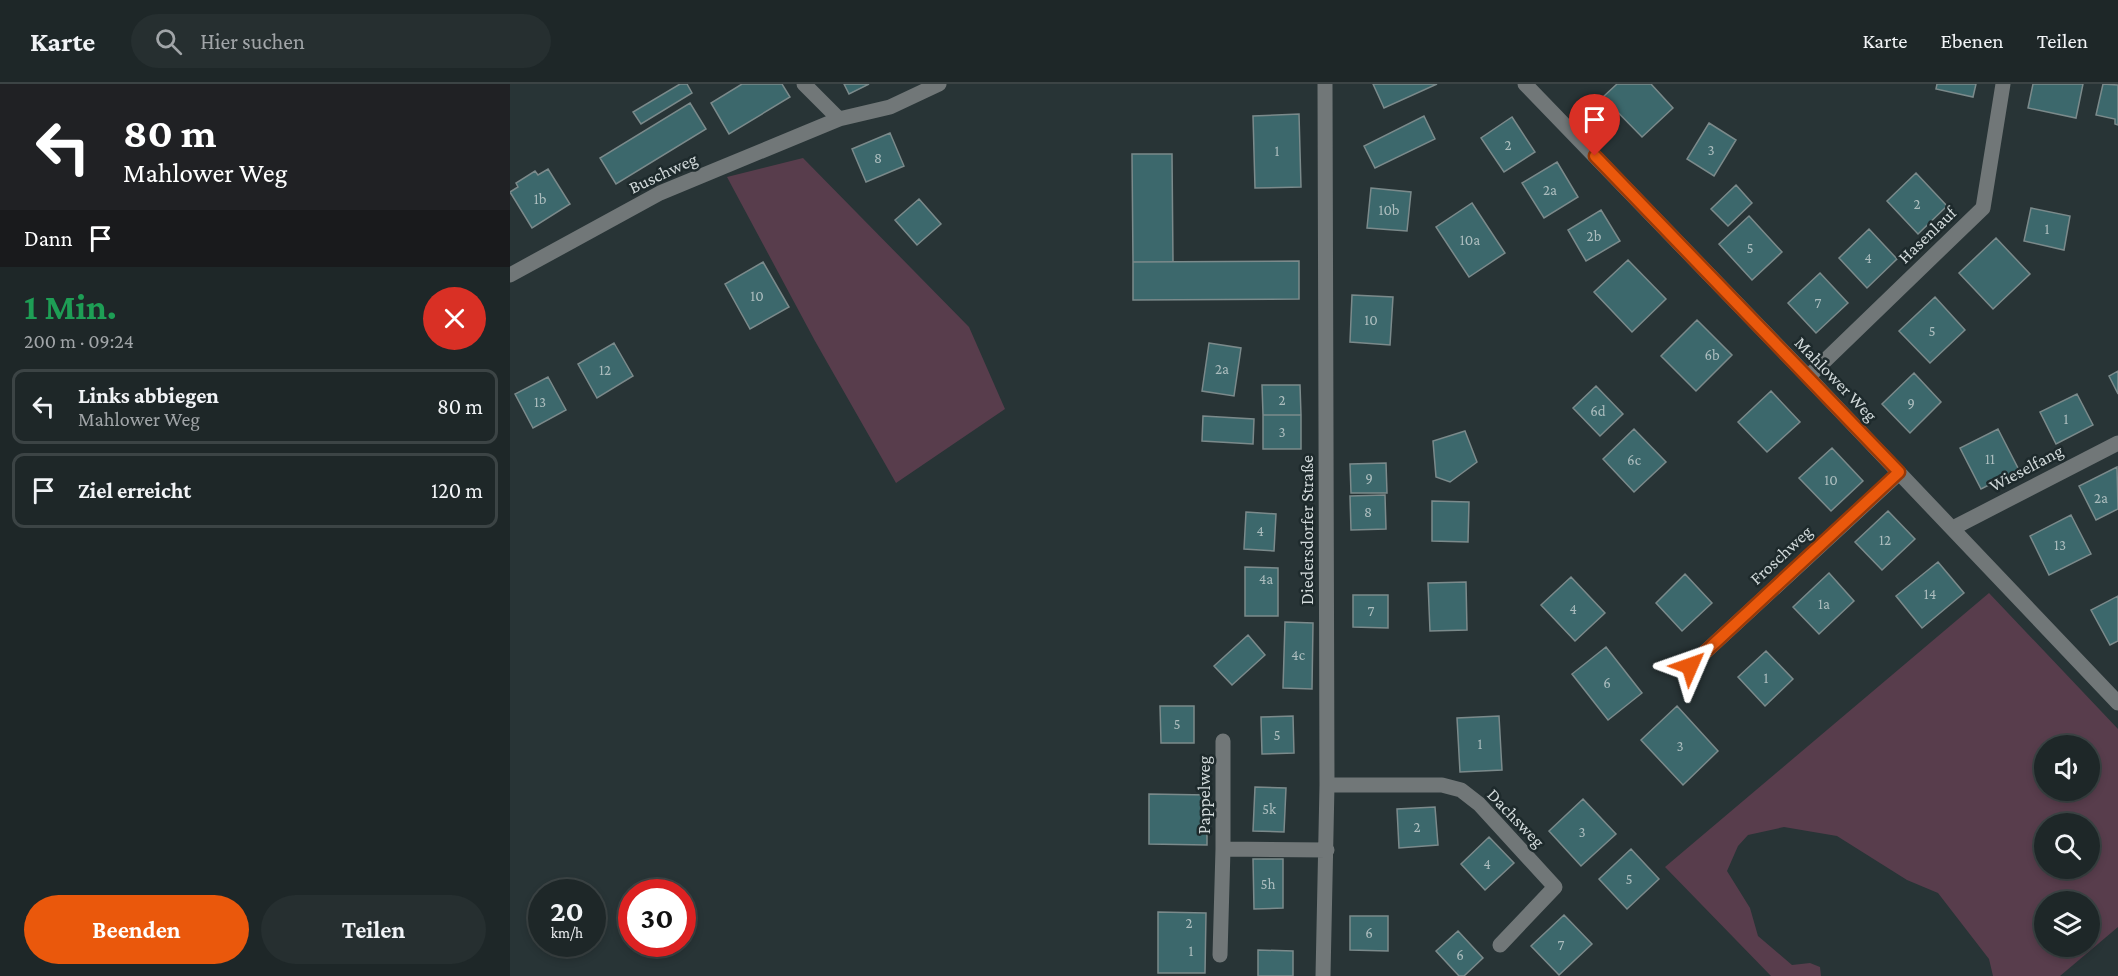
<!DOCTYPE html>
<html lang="de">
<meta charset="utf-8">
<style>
body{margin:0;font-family:"Crimson Pro",serif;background:#262f30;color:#f1f3f6;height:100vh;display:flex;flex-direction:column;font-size:22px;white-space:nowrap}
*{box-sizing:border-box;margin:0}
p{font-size:20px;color:#a1a5a8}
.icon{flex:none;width:33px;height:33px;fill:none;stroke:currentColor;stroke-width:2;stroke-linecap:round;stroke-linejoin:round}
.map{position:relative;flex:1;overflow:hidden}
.panel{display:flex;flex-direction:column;background:#1e2728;width:510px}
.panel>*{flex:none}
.guide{background:#202124;color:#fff;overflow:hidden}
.controls{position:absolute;left:1524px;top:651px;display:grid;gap:12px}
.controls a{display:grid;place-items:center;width:66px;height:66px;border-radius:50%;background:#1e2728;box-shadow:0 3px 9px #0003,0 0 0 2px #3c4445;font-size:30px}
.speed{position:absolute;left:18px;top:795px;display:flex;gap:12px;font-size:30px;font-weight:700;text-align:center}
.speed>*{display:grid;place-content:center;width:78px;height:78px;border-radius:50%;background:#1e2728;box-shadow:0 3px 9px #0003,0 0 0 2px #3c4445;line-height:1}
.speed small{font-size:15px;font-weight:400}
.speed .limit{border:9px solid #d22;background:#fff;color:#111}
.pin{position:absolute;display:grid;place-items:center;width:51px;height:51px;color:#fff;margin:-62px -26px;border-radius:50% 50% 50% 0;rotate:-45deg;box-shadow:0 0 6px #0007}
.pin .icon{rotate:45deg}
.me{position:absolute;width:66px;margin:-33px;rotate:47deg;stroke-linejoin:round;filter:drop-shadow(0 0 4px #0008)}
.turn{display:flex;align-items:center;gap:21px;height:126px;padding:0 24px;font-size:27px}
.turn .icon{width:78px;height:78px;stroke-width:2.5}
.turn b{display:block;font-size:42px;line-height:51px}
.then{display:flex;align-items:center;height:57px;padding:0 24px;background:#0003;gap:12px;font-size:22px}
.round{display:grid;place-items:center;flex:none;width:63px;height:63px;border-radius:32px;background:#262f30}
.summary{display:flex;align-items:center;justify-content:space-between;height:102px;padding:0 24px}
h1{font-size:36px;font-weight:700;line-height:45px;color:#1e9e55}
.primary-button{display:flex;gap:12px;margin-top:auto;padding:12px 24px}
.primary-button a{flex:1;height:69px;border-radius:36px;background:#ea580c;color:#fff;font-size:24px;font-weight:700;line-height:69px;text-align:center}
.primary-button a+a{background:#262f30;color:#f1f3f6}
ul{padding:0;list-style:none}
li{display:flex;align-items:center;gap:18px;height:75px;margin:0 12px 9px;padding:0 12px;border:3px solid #3c4445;border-radius:12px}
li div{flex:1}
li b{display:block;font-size:22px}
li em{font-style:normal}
header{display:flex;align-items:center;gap:36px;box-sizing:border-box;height:84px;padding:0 30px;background:#1e2728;border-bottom:2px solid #3c4445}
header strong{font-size:28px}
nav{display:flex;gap:33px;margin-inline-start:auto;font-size:21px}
.search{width:420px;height:54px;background:#262f30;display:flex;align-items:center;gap:15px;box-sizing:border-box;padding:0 21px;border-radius:33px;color:#a1a5a8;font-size:22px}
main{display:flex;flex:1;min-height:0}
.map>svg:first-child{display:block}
.green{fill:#583d4c;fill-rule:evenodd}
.building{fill:#3c686c;stroke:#7b8a8b;stroke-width:1.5}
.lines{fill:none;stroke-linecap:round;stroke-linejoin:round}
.minor{stroke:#717778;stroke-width:15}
.route-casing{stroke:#983908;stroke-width:15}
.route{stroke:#ea580c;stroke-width:10}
.labels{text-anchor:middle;stroke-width:5;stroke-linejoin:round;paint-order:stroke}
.number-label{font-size:15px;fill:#acbdbe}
.street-label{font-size:18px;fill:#d1d9da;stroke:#1e2a2c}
</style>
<header>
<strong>Karte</strong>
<div class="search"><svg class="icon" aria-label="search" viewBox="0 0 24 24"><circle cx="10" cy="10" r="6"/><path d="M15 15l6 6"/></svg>Hier suchen</div>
<nav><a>Karte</a><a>Ebenen</a><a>Teilen</a></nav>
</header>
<main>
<section class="panel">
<div class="guide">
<div class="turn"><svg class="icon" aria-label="left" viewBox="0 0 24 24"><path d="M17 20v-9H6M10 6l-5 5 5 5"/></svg><div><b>80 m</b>Mahlower Weg</div></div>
<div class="then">Dann<svg class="icon" aria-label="arrive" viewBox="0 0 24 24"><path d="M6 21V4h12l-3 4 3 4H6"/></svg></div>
</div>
<div class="summary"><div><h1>1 Min.</h1><p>200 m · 09:24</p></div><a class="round" style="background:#d93025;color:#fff"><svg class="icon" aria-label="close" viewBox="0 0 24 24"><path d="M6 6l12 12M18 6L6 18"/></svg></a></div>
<ul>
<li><svg class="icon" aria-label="left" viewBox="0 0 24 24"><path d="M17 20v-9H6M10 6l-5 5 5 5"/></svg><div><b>Links abbiegen</b><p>Mahlower Weg</p></div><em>80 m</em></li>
<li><svg class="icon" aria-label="arrive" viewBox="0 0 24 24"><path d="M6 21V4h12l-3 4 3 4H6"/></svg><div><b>Ziel erreicht</b></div><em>120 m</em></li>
</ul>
<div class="primary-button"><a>Beenden</a><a>Teilen</a></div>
</section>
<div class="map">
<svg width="1608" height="892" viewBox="0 0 1608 892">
<rect width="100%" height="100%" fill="#283436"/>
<path class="green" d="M 293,74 L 459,243 L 495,325 L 386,399 L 305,257 L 217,93 Z
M 1479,509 L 1608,645 L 1608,843 L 1550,892 L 1483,892 L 1479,875 L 1428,809 L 1397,796 L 1327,752 L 1274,743 L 1238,751 L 1228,762 L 1217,787 L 1240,824 L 1248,852 L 1282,881 L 1300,879 L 1310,883 L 1311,892 L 1261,892 L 1155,783 ZM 1534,662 L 1580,662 L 1580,706 L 1534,706 ZM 1534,740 L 1580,740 L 1580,784 L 1534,784 ZM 1534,818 L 1580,818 L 1580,862 L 1534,862 Z"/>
<path class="building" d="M 170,0 L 177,0 L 182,9 L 131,40 L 123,28 Z
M 232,0 L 272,0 L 280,13 L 219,50 L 201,19 Z
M 334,0 L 359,0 L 339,10 Z
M 863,0 L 927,0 L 874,24 Z
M 1107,0 L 1141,0 L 1163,24 L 1132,53 L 1093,13 Z
M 1427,0 L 1466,0 L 1463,13 L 1426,5 Z
M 1523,0 L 1573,0 L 1566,34 L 1518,24 Z
M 1593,0 L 1608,1 L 1608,41 L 1605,40 L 1605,35 L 1586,31 Z
M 180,19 L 196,45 L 106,100 L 90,74 Z
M 789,30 L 791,103 L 745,104 L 743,32 Z
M 914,32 L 925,55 L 865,84 L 854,62 Z
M 1002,33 L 1025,68 L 994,88 L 971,54 Z
M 1199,39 L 1226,56 L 1204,92 L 1177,75 Z
M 380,49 L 394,82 L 356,98 L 342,65 Z
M 622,70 L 662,70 L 663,178 L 623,178 Z
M 1047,78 L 1068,113 L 1034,134 L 1012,99 Z
M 38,85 L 60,120 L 22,144 L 0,108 L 8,103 L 6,99 L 25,87 L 28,91 Z
M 1406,89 L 1437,122 L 1408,150 L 1377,117 Z
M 1226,101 L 1242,119 L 1218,142 L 1201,125 Z
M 861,104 L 901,108 L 897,147 L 857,144 Z
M 409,115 L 431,140 L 407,161 L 385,136 Z
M 962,119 L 995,169 L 959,193 L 926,143 Z
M 1521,124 L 1560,132 L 1554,166 L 1514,157 Z
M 1091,126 L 1110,157 L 1076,177 L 1058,146 Z
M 1239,132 L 1272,168 L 1242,196 L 1209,160 Z
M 1359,145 L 1387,175 L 1357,204 L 1329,174 Z
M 1486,154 L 1520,190 L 1483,225 L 1449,189 Z
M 1118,176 L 1156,215 L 1122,248 L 1084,208 Z
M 789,177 L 789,215 L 623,216 L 623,178 Z
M 253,178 L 279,223 L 240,245 L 215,200 Z
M 1310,189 L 1338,219 L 1306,249 L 1278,219 Z
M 842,211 L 883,213 L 880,261 L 840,258 Z
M 1425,213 L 1455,246 L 1420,279 L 1389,247 Z
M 1187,236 L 1222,271 L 1186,307 L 1151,272 Z
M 104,259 L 123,292 L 87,314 L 68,280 Z
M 699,259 L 731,264 L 724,312 L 692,307 Z
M 1608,287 L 1608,310 L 1599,292 Z
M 1404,289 L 1431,318 L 1400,349 L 1372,320 Z
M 38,293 L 56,326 L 23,344 L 5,310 Z
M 752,301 L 790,301 L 791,331 L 753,331 Z
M 1086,302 L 1113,330 L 1090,352 L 1063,324 Z
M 1261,307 L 1290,338 L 1257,368 L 1228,338 Z
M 1567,310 L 1583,341 L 1546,360 L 1530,328 Z
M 753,331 L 791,331 L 791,365 L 753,365 Z
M 693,332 L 744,335 L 743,360 L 692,357 Z
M 1124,345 L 1156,378 L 1124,408 L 1093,375 Z
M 1488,345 L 1509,386 L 1471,405 L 1450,364 Z
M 955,347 L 967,378 L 940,398 L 926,393 L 923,357 Z
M 1322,364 L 1353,397 L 1321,427 L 1289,394 Z
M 876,379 L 877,409 L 841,409 L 840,380 Z
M 1607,383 L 1608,425 L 1586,436 L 1569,402 Z
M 875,411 L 876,445 L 841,446 L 840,412 Z
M 922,417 L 959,418 L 958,458 L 922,457 Z
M 1378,427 L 1405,455 L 1372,486 L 1345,458 Z
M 736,428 L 766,430 L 764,467 L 734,465 Z
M 1561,431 L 1581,470 L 1539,491 L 1520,452 Z
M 1428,478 L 1454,509 L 1412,544 L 1386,512 Z
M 735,483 L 768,484 L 768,532 L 735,532 Z
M 1319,489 L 1344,517 L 1309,550 L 1283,523 Z
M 1175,490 L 1202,519 L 1172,547 L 1146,519 Z
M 1061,493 L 1095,529 L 1065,557 L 1031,521 Z
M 956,498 L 957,546 L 920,547 L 918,499 Z
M 843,511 L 878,511 L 878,544 L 843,543 Z
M 1608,512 L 1608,557 L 1600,561 L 1581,526 Z
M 775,538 L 803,539 L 802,605 L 773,604 Z
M 738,551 L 755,571 L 722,601 L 704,582 Z
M 1096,563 L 1132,609 L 1098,636 L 1062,590 Z
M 1256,567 L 1283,595 L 1255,622 L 1228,593 Z
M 650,622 L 684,622 L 684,659 L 651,659 Z
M 1167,622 L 1208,667 L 1173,701 L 1131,656 Z
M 783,632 L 784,669 L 752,670 L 751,633 Z
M 989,632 L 992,686 L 950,688 L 947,634 Z
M 745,703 L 776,704 L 774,748 L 743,747 Z
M 639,710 L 697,711 L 697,761 L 639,760 Z
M 1073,715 L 1106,750 L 1071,782 L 1039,747 Z
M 925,723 L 928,761 L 889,764 L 887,725 Z
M 979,753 L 1004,779 L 975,806 L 951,780 Z
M 1121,765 L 1149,795 L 1117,825 L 1089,795 Z
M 743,775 L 773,775 L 773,824 L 744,825 Z
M 648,828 L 696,829 L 695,889 L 648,889 Z
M 1054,831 L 1082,860 L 1049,891 L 1021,862 Z
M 840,832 L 878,832 L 878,867 L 840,866 Z
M 948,847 L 973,874 L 954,892 L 949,892 L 926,867 Z
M 748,866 L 783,867 L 783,892 L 748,892 Z"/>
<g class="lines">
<path class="minor" d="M 294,0 L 329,35
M 1015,0 L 1298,293 L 1608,619
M 0,191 L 150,109 L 329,35 L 380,23 L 429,0
M 1298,293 L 1473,124 L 1493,0
M 1443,444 L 1608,359
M 1180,582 L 1389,389
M 713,657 L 713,765 L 817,766
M 817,701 L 932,701 L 951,706 L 969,720 L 1045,803 L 990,861
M 710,871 L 713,765
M 813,892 L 817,701 L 815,0"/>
</g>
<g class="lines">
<g class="route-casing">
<path id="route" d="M 1085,72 L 1389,388 L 1180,582"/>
</g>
<use href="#route" class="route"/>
</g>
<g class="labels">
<g class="number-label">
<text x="998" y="66">2</text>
<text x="1201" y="71">3</text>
<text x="767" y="72">1</text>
<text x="368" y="79">8</text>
<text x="1040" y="111">2a</text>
<text x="30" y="120">1b</text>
<text x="1407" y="125">2</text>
<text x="879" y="131">10b</text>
<text x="1537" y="150">1</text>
<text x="1084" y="157">2b</text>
<text x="960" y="161">10a</text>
<text x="1240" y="169">5</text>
<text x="1358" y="179">4</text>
<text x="247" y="217">10</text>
<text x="1308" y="224">7</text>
<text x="861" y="241">10</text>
<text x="1422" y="252">5</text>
<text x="1202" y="276">6b</text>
<text x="712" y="290">2a</text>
<text x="95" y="291">12</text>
<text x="772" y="321">2</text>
<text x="30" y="323">13</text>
<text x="1401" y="324">9</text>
<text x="1088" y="332">6d</text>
<text x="1556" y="340">1</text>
<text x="772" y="353">3</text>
<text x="1480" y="380">11</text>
<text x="1124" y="381">6c</text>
<text x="859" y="399">9</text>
<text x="1321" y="401">10</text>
<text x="1591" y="419">2a</text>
<text x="858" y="433">8</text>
<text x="750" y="452">4</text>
<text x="1375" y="461">12</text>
<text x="1550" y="466">13</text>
<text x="756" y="500">4a</text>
<text x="1420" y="515">14</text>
<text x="1314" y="525">1a</text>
<text x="1063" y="530">4</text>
<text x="861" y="532">7</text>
<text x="788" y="576">4c</text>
<text x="1256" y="599">1</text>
<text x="1097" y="604">6</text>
<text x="667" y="645">5</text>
<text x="767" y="656">5</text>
<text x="970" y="665">1</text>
<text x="1170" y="667">3</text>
<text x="759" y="730">5k</text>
<text x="907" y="748">2</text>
<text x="1072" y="753">3</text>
<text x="977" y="785">4</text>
<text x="1119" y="800">5</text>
<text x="758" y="805">5h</text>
<text x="679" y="844">2</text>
<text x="859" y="854">6</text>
<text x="1051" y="866">7</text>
<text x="681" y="872">1</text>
<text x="950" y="876">6</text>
</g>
<g class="street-label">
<text transform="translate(153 89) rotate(-25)" y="6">Buschweg</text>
<text transform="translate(1417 151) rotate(-44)" y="6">Hasenlauf</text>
<text transform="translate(1326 295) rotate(46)" y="6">Mahlower Weg</text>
<text transform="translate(1516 384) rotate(-28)" y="6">Wieselfang</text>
<text transform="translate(797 446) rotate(-90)" y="6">Diedersdorfer Straße</text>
<text transform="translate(1271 471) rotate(-43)" y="6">Froschweg</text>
<text transform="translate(694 711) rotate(-90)" y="6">Pappelweg</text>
<text transform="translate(1006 734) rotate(46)" y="6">Dachsweg</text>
</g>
</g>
</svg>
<div class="controls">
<a><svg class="icon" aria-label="sound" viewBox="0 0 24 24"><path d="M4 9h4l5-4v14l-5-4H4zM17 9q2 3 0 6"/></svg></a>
<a><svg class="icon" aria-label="search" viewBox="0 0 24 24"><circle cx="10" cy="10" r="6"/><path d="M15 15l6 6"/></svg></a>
<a><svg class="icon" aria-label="layers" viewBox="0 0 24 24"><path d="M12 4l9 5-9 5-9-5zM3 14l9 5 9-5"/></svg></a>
</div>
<div class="speed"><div>20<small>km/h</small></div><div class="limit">30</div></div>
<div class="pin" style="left:1085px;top:72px;background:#d93025"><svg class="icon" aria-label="arrive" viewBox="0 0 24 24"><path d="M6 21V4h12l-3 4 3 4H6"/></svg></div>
<svg class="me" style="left:1180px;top:582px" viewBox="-20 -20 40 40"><path d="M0-17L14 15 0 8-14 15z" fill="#ea580c" stroke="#fff" stroke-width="4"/></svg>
</div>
</main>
